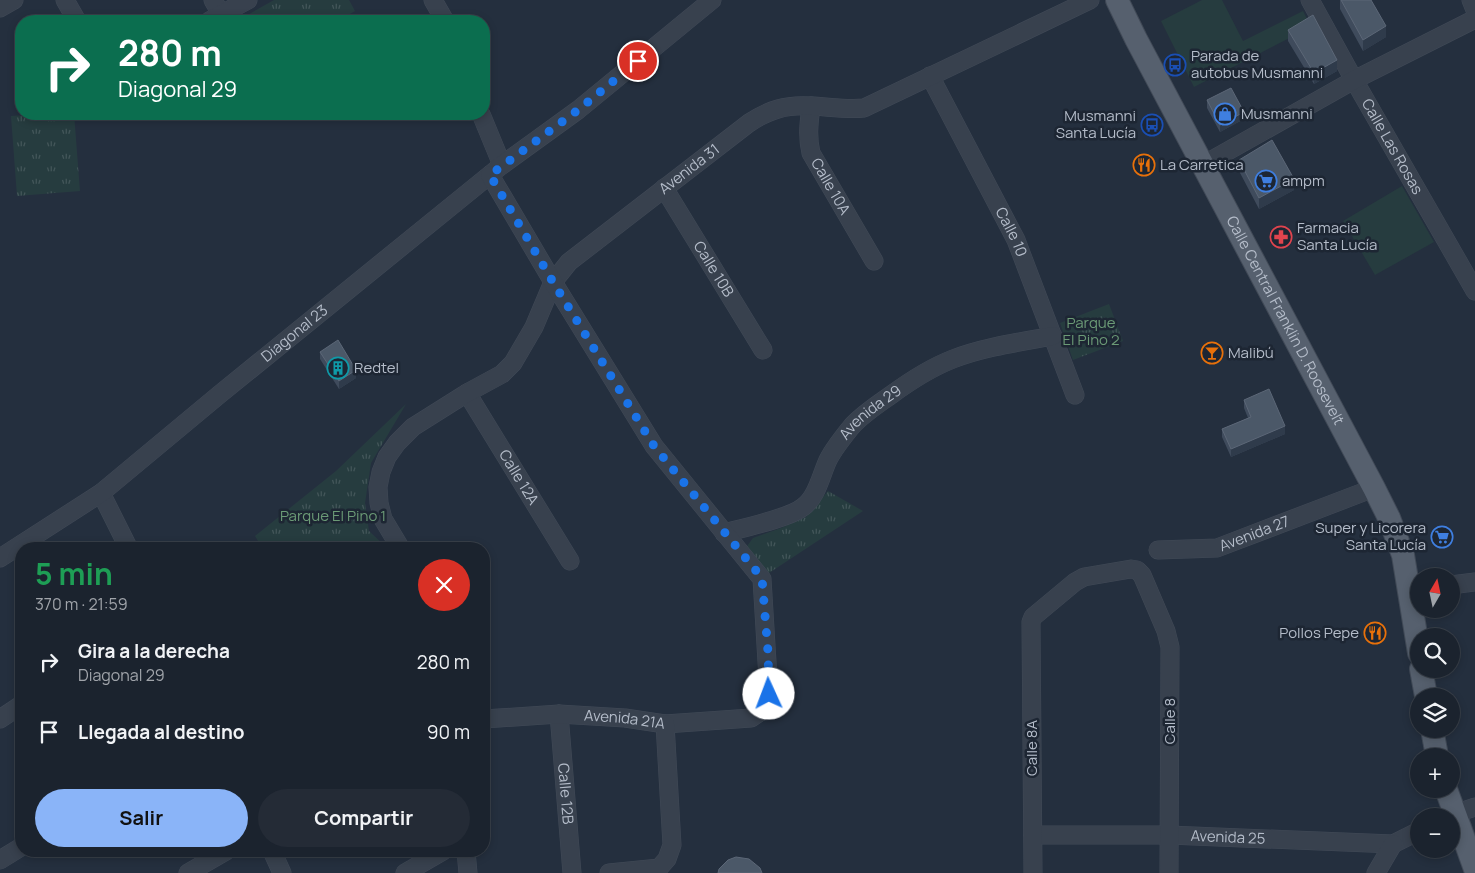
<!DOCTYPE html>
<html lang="es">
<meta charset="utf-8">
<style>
body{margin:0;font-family:Manrope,sans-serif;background:#242b36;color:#f1f3f6;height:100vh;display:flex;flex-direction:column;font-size:19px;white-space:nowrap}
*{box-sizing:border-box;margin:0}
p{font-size:16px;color:#a0a4aa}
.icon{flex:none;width:28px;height:28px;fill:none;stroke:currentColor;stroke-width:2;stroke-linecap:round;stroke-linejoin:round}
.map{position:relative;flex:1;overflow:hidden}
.sheet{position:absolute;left:15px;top:542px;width:475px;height:315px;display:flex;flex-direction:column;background:#1b232e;border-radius:20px;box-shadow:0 2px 8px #0003,0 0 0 1px #39404a}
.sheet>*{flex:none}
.hud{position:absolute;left:15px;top:15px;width:475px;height:105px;border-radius:20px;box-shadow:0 2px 8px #0003,0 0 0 1px #39404a;background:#0b6e4f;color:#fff;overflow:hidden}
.needle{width:32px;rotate:9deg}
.fabs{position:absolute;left:1410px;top:568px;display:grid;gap:10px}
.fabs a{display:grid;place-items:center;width:50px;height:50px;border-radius:50%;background:#1b232e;box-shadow:0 2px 8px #0003,0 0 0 1px #39404a;font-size:25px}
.pin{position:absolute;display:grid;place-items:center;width:42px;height:42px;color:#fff;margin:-21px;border:2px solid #fff;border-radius:50%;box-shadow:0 1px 5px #0007}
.me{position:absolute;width:55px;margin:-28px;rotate:358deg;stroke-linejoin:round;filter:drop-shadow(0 0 4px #0008)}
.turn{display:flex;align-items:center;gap:18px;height:105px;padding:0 20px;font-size:22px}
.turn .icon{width:65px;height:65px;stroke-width:2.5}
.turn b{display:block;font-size:35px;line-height:42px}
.round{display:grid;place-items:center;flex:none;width:52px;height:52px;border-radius:26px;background:#242b36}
.summary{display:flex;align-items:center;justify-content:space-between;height:85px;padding:0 20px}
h1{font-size:30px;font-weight:700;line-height:38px;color:#1e9e55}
.button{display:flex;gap:10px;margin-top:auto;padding:10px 20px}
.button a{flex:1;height:58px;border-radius:30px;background:#8ab4f8;color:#111;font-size:20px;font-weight:700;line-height:58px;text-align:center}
.button a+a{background:#242b36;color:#f1f3f6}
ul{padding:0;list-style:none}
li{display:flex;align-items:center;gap:15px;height:70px;padding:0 20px}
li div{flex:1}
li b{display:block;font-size:19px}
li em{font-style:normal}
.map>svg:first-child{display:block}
.grass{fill:#263c3f}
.park{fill:url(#park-tufts)}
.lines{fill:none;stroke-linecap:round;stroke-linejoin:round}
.minor-casing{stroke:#414a57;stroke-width:19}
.major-casing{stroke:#414a57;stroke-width:24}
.minor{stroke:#38414e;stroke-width:18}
.major{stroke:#56606e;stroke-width:22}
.wall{fill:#3f4b5c}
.shaded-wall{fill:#2f3b4b}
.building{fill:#4b5868;stroke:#5c6777}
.route{stroke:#1a73e8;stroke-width:9;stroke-dasharray:0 16.2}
.labels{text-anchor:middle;stroke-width:5;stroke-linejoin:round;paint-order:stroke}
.poi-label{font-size:15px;fill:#b4bcc9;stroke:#1d2633;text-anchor:start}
.street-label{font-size:15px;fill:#b4bcc9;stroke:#1d2633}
.park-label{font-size:15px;fill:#6b9a76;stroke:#1d2633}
</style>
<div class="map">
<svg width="1475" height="873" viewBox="0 0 1475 873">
<defs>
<pattern id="park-tufts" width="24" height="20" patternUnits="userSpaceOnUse" patternTransform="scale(1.25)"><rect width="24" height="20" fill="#263c3f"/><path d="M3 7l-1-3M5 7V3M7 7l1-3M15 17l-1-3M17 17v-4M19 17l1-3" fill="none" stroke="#435659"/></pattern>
</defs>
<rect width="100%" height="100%" fill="#242f3e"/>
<path class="grass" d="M 1202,0 L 1222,0 L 1243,41 L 1303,11 L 1311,27 L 1194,87 L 1161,21 Z
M 1402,186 L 1434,242 L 1375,275 L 1343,221 Z"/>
<path class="park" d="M 274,0 L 349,0 L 355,11 L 338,21 L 237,21 Z
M 42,114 L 74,114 L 80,191 L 17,196 L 11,116 Z
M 1109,304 L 1123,341 L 1073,360 L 1060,323 Z
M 406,404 L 371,463 L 365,503 L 369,531 L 387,548 L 263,549 L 255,536 L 336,471 Z
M 828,491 L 863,511 L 769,573 L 745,549 L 753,538 L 781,528 L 806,517 Z"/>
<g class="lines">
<g class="minor-casing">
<g id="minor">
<path d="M 65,0 L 77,21"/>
<path d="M 213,0 L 221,14"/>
<path d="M 433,0 L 445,21"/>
<path id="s1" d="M 1310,0 L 1354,80 L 1475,291"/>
<path d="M 1471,0 L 1475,10"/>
<path d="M 0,8 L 14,0"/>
<path d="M 209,21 L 248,0"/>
<path id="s2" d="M 930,76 L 1016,240 L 1075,395"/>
<path id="s3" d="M 811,106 C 809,123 807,136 811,153 L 874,261"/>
<path d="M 481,114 L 502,165"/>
<path d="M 1203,165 L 1354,80 L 1475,19"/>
<path id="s4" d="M 664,188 L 763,350"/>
<path id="s5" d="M 467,393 L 570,561"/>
<path d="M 101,493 L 129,549"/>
<path id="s6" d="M 724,533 C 743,528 790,518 803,507 C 817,497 821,475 828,460 C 834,448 843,437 852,426 C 863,414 877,405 891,395 C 910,381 930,368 953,359 C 984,347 1020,342 1053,336"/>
<path id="s7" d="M 401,549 L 383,519 L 379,503 L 378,487 L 381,472 L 387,457 L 397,443 L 413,427 L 467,393 L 502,374 L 513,363 L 534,327 L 553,282 L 569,262 L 749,123 C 758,117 767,112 778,109 C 806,101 836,111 864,108 L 1090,0"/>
<path id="s8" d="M 1158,550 L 1217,548 L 1374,488"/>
<path id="s9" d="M 0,558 L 101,493 L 220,394 L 502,165 L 578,110 L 712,0"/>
<path d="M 1451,585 L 1475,582"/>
<path id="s10" d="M 559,714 L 572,873"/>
<path d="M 0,719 L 21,705"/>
<path id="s11" d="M 484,719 L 559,714 L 625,718 L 665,724 L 751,718 L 763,710 L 769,695 L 762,579 L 654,446 L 553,282 L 490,175"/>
<path d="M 1448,816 L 1475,807"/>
<path id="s12" d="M 1033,835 L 1169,835 L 1393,844 L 1419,831"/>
<path d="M 272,851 L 282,873"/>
<path d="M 466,851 L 468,873"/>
<path d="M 0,860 L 21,847"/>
<path d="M 188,873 L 226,851"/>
<path d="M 405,873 L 443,851"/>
<path d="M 609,873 L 659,868 L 667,859 L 672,845 L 665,724"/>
<path d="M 1033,873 L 1031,622 L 1033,617 L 1075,582 L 1084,577 L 1131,569 L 1137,570 L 1142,575 L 1166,631 L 1170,647 L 1169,873"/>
<path d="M 1376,873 L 1393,844"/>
</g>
</g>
<g class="major-casing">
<g id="major">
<path id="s13" d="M 1117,0 L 1136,39 L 1374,488 L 1389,518 L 1403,555 L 1419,653"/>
<path d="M 1421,669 L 1426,696"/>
<path d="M 1432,729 L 1437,756"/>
<path d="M 1446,789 L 1475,869"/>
</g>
</g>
<use href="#minor" class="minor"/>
<use href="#major" class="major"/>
</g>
<path class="wall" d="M 1340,0 L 1371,0 L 1386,37 L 1363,51 L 1340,9 Z
M 1288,30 L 1337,71 L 1314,84 L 1288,41 Z
M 1207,100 L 1244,119 L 1220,132 L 1207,108 Z
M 1239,160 L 1294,190 L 1259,209 L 1239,171 Z
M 320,352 L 356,378 L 339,389 L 320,359 Z
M 1244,400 L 1285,434 L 1231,457 L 1222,437 L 1222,429 L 1248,418 L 1244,408 Z"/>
<path class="shaded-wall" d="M 1386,26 L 1386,37 L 1363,51 L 1363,40 Z
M 1337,60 L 1337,71 L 1314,84 L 1314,73 Z
M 1244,112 L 1244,119 L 1220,132 L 1220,125 Z
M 1294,179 L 1294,190 L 1259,209 L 1259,198 Z
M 356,370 L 356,378 L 339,389 L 339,381 Z
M 1285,426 L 1285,434 L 1231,457 L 1231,449 Z"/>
<path class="building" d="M 1341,0 L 1371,0 L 1386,26 L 1363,40 Z
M 1313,15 L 1337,60 L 1314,73 L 1288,30 Z
M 1231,88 L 1244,112 L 1220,125 L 1207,100 Z
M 1272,140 L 1294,179 L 1259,198 L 1239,160 Z
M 338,340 L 356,370 L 339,381 L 320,352 Z
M 1269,389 L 1285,426 L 1231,449 L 1222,429 L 1251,417 L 1244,400 Z
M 736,857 L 749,859 L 760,868 L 762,873 L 718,873 L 719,869 L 728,860 Z"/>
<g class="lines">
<path class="route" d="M 638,61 L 578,110 L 490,175 L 553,282 L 654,446 L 762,578 L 768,652 L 769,694"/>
</g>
<defs>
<g id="bus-ring" transform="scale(1.125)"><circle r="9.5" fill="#1d2633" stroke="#1a4fb4" stroke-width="1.5"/><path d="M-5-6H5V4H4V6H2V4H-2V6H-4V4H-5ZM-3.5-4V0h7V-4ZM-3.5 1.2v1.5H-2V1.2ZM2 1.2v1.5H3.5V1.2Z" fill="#1a4fb4"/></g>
<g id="shop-ring" transform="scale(1.125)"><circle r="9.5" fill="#1d2633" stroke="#3f7fe0" stroke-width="1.5"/><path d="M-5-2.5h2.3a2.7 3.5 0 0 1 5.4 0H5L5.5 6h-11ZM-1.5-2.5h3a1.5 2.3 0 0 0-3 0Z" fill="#3f7fe0"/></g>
<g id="restaurant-ring" transform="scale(1.125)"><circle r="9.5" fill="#1d2633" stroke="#e8710a" stroke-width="1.5"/><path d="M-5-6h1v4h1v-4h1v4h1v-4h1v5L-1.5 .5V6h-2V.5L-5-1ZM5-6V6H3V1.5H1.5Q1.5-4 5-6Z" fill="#e8710a"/></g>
<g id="supermarket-ring" transform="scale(1.125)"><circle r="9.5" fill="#1d2633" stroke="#3f7fe0" stroke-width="1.5"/><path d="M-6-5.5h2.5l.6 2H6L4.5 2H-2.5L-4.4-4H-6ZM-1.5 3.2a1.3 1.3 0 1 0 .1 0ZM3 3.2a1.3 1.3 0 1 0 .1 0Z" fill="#3f7fe0"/></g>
<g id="pharmacy-ring" transform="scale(1.125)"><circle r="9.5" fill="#1d2633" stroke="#e0444e" stroke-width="1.5"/><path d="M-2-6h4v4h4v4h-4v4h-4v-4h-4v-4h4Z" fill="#e0444e"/></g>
<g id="bar-ring" transform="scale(1.125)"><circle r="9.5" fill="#1d2633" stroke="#e8710a" stroke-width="1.5"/><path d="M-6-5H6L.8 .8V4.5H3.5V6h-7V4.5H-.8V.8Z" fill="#e8710a"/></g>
<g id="building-ring" transform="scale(1.125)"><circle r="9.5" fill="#1d2633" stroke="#0f9aa8" stroke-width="1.5"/><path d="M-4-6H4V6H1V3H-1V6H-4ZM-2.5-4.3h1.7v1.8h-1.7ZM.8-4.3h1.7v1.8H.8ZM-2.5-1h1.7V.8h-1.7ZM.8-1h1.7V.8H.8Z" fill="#0f9aa8"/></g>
</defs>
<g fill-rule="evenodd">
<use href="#bus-ring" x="1175" y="65"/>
<use href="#shop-ring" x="1225" y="114"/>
<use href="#bus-ring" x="1152" y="125"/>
<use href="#restaurant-ring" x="1144" y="165"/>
<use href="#supermarket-ring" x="1266" y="181"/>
<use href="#pharmacy-ring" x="1281" y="237"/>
<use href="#bar-ring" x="1212" y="353"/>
<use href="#building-ring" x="338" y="368"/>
<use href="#supermarket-ring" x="1442" y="537"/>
<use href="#restaurant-ring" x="1375" y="633"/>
</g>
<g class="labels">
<g class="poi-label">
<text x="1191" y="61">Parada de<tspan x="1191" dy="17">autobus Musmanni</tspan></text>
<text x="1241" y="119">Musmanni</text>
<text x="1136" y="121" text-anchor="end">Musmanni<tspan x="1136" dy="17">Santa Lucía</tspan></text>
<text x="1160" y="170">La Carretica</text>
<text x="1282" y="186">ampm</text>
<text x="1297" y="233">Farmacia<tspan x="1297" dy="17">Santa Lucía</tspan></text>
<text x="1228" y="358">Malibú</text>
<text x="354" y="373">Redtel</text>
<text x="1426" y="533" text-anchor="end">Super y Licorera<tspan x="1426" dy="17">Santa Lucía</tspan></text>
<text x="1359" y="638" text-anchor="end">Pollos Pepe</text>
</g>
<g class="street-label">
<text dy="5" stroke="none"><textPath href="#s1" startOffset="168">Calle Las Rosas</textPath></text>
<text dy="5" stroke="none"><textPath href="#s7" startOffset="526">Avenida 31</textPath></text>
<text dy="5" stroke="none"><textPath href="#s3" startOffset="86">Calle 10A</textPath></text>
<text dy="5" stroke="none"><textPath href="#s2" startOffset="176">Calle 10</textPath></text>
<text dy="5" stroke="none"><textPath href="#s4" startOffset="95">Calle 10B</textPath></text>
<text dy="5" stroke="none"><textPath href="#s13" startOffset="362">Calle Central Franklin D. Roosevelt</textPath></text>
<text dy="5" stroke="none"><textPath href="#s9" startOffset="371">Diagonal 23</textPath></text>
<text dy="5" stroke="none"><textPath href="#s6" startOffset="202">Avenida 29</textPath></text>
<text dy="5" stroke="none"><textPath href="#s5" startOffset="99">Calle 12A</textPath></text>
<text dy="5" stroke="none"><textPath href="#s8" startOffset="99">Avenida 27</textPath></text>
<text dy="5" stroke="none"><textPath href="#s11" startOffset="141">Avenida 21A</textPath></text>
<text transform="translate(1170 721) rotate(-90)" y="5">Calle 8</text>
<text transform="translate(1032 748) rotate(-90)" y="5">Calle 8A</text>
<text dy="5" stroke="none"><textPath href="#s10" startOffset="80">Calle 12B</textPath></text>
<text dy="5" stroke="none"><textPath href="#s12" startOffset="195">Avenida 25</textPath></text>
</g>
<g class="park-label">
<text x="1091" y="328">Parque<tspan x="1091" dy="17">El Pino 2</tspan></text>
<text x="333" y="521">Parque El Pino 1</text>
</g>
</g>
</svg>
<div class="fabs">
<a><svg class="needle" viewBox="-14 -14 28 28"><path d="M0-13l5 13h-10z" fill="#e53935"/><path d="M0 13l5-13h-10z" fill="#a0a4aa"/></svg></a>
<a><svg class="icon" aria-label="search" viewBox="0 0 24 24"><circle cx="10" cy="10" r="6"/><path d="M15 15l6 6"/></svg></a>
<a><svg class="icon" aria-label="layers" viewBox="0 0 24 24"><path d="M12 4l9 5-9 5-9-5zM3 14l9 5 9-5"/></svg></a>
<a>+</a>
<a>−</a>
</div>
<div class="pin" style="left:638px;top:61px;background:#d93025"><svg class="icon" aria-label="arrive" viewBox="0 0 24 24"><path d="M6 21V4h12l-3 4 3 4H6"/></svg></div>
<svg class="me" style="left:769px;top:694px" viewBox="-20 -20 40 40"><circle r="19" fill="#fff"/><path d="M0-13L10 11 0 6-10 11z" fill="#1a73e8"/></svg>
<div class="hud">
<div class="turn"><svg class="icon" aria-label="right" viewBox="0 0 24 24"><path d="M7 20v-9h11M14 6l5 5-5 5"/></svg><div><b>280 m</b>Diagonal 29</div></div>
</div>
<section class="sheet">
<div class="summary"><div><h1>5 min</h1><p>370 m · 21:59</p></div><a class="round" style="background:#d93025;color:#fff"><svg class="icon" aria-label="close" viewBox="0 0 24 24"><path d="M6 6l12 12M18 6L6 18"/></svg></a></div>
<ul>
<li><svg class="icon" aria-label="right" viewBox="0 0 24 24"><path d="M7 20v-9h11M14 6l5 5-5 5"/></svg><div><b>Gira a la derecha</b><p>Diagonal 29</p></div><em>280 m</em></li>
<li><svg class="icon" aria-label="arrive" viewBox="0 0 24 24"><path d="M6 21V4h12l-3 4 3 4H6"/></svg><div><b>Llegada al destino</b></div><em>90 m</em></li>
</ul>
<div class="button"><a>Salir</a><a>Compartir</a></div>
</section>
</div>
